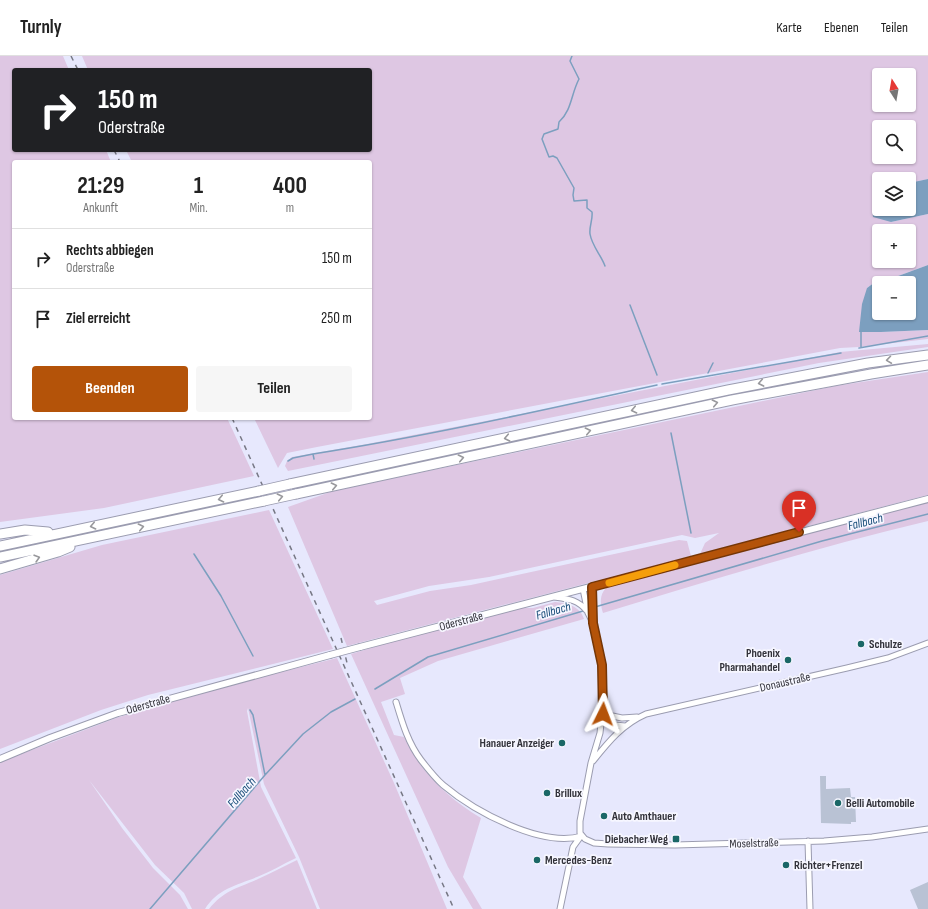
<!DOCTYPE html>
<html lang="de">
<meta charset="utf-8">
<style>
body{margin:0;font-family:"Sofia Sans Condensed",sans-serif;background:#f6f6f6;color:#222;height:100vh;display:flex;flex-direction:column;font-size:15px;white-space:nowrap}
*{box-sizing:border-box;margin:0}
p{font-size:13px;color:#767676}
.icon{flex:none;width:22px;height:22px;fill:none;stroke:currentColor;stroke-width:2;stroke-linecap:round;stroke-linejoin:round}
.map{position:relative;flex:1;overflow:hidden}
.sheet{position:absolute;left:12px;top:104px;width:360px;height:260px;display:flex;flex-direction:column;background:#fff;border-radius:4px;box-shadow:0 1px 3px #0004}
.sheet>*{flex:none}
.hud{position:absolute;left:12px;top:12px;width:360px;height:84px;border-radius:4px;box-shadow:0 1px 3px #0004;background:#202124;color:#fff;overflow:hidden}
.needle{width:26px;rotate:349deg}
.fabs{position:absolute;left:872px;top:12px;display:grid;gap:8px}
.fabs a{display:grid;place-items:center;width:44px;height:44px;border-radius:4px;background:#fff;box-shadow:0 1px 3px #0004;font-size:20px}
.pin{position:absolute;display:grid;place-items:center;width:34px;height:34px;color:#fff;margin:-41px -17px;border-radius:50% 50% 50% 0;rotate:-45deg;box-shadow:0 0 4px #0007}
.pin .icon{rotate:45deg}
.me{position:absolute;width:44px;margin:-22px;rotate:3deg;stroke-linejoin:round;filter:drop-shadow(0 0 3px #0008)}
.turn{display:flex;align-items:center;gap:14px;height:84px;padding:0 20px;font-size:18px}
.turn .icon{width:52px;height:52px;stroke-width:2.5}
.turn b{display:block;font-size:28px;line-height:34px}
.eta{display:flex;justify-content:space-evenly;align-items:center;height:68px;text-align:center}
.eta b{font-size:24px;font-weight:700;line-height:28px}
.button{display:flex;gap:8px;margin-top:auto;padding:8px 20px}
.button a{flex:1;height:46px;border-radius:4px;background:#b45309;color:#fff;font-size:16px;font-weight:700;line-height:46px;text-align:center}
.button a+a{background:#f6f6f6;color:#222}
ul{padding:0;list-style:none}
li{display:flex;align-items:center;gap:12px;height:60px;padding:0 20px;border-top:1px solid #e0e0e0}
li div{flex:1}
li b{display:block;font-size:15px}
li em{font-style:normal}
header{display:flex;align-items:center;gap:24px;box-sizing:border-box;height:56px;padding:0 20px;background:#fff;border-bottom:1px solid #e0e0e0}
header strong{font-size:19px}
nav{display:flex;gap:22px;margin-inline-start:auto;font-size:14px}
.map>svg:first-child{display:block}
.green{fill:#dec7e3;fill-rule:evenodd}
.water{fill:#7c9fbf;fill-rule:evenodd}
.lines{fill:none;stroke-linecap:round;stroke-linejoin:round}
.stream{stroke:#7c9fbf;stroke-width:1.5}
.building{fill:#b9c2d4}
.minor-casing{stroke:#9b9cb0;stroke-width:7}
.tertiary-casing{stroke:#9b9cb0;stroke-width:8}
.motorway-casing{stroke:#9b9cb0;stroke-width:11}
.minor{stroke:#fff;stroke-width:5}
.tertiary{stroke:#fff;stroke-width:6}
.motorway{stroke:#fff;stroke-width:9}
.rail{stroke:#777885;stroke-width:1.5;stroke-dasharray:5 5;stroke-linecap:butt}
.tertiary-bridge-casing{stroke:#9b9cb0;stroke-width:8;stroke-linecap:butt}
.motorway-bridge-casing{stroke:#9b9cb0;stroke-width:11;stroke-linecap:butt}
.tertiary-bridge{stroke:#fff;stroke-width:6}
.motorway-bridge{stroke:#fff;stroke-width:9}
.oneway{stroke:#98989c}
.route-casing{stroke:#753606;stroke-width:10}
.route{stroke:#b45309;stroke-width:7}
.slow{stroke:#f59e0b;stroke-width:7}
.poi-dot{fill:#1a6766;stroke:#f6f6ff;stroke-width:1.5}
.labels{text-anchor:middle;stroke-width:3.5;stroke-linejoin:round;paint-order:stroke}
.street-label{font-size:12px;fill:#32323a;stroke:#f6f6ff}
.poi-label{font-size:12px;font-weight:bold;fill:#32323a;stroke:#f6f6ff;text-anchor:start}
.water-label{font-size:13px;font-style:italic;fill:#184d79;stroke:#f6f6ff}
</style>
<header>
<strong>Turnly</strong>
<nav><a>Karte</a><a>Ebenen</a><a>Teilen</a></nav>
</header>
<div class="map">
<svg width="928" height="853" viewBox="0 0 928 853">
<rect width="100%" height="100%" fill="#e7e8fd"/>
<path class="green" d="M 0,0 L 63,0 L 69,14 L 14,14 L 14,94 L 106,94 L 111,106 L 14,106 L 14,362 L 227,362 L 254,420 L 104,452 L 0,466 Z
M 82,0 L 928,0 L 928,123 L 909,127 L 909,123 L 879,123 L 879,138 L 876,139 L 872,149 L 891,166 L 928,158 L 928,209 L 890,223 L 875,226 L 867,232 L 881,276 L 928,274 L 928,283 L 859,291 L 840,292 L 317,391 L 287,397 L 278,412 L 254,362 L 370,362 L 370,106 L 132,106 L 126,94 L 370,94 L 370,14 L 88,14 ZM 879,19 L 909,19 L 909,49 L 879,49 ZM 879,71 L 909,71 L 909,101 L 879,101 ZM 879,175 L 909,175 L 909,205 L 879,205 Z
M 928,288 L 928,291 L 819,307 L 288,415 L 285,410 L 287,405 L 292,401 L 367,388 L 840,296 Z
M 928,316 L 928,439 L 700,498 L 705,487 L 719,477 L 695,482 L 682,479 L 489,521 L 429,530 L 374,545 L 377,549 L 430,535 L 471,529 L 679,484 L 687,485 L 691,500 L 347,590 L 288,451 L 333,435 L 423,416 L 835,330 Z
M 928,446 L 928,465 C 819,491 711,524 603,557 C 599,545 600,535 611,528 Z
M 269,454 L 333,593 L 148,639 L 101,654 L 0,693 L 0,519 L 102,489 Z
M 555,546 C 567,547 580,550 584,563 L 438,605 L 400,622 L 405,638 L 381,646 L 394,679 L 404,681 C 420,716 449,743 481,762 L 463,821 L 482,853 L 473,853 L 448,811 L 351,598 L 404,582 L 520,552 L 533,552 Z
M 337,602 L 394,727 L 447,853 L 320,853 L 299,801 L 264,728 L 248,652 L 247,655 L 261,731 L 296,802 C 283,808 270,816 257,821 C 237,829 217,833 205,853 L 192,853 L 184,837 L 155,809 L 89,724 L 122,772 L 153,812 L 180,839 L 188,853 L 0,853 L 0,706 L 119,661 L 238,627 Z
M 297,804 L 317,853 L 209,853 C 224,834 238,832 258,823 C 272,817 284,810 297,804 Z"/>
<path class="water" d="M 928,123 L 928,158 L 891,166 L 873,161 L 872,149 L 876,139 L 879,138 L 879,153 L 909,153 L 909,127 Z
M 928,209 L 928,274 L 881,276 L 859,276 L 862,248 L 867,232 L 875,226 L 890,223 ZM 879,227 L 909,227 L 909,257 L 879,257 Z"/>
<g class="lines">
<path class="stream" d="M 572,0 L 570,5 L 579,23 C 571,38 572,54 559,66 L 558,73 L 544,78 L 542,83 L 549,101 L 553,100 L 557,102 L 574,132 L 573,139 L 574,145 L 587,144 L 587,152 L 592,156 C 593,164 589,170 590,178 C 592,190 601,199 605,210
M 630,249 L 657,319
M 861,276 L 861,291
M 859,292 L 928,280
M 708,317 L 713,307
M 662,328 L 841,297
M 671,377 L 691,477
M 313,398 C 428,380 543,354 657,329
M 288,405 L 293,402 L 313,398 L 314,403
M 194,498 L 221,540 L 253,600
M 595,551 L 822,485 L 928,458
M 375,633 L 428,601 L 583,555
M 250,654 L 253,659 L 265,719
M 150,853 L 265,719 L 303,678 L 331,656 L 355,643"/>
</g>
<path class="building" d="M 820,720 L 826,720 L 826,733 L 850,732 L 851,741 L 855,741 L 856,766 L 851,766 L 851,768 L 821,767 Z
M 928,826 L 928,853 L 918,853 L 910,834 Z"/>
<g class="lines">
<g class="minor-casing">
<path id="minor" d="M 592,531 L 593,566
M 583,533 L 588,557 L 593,567 L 601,600 L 604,640 L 600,677 L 591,707 L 580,765 L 580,777 L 585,783 L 594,787 L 608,788 L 675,789 L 824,785 L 872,781 L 928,773
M 555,541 C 569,543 578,544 587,555
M 396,646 C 402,666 408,687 421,704 C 428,713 435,722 443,729 C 474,755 541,792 582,780
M 603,658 L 622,662 L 637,661
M 603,658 L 607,666 L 615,669 L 625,670
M 593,705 C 609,685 623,668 646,658 L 847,612 L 888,602 L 928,587
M 808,785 L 810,853
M 560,853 L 573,791 L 581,780"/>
</g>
<g class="tertiary-casing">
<path id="tertiary" d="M 360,591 L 928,443
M 0,703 L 50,682 L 118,657 L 330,599"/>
</g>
<g class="motorway-casing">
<path id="motorway" d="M 290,428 L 728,334 L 868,307 L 928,299
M 296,438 L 732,344 L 871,318 L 928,309
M 0,478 L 25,474 L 48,476
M 0,490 L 259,435
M 0,501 L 264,445
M 0,513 L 58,496 L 70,491"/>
</g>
<use href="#minor" class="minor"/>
<use href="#tertiary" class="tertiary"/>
<use href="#motorway" class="motorway"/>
<path class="rail" d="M 71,0 L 78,14
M 114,94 L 120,106
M 232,362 L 454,853
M 341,582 L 348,611"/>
<g class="tertiary-bridge-casing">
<path id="tertiary-bridge" d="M 330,599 L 360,591"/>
</g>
<g class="motorway-bridge-casing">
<path id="motorway-bridge" d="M 259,435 L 290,428
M 264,445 L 296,438"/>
</g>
<use href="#tertiary-bridge" class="tertiary-bridge"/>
<use href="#motorway-bridge" class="motorway-bridge"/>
</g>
<defs><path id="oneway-chevron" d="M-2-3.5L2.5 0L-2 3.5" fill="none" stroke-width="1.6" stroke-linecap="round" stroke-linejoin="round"/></defs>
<g class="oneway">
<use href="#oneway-chevron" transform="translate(889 304) rotate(172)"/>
<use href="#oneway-chevron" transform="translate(761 327) rotate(169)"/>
<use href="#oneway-chevron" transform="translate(715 347) rotate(-12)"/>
<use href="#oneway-chevron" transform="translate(634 354) rotate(168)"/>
<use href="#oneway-chevron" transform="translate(588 375) rotate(-12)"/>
<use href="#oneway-chevron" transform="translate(507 382) rotate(168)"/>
<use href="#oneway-chevron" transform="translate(461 402) rotate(-12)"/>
<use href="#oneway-chevron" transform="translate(334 430) rotate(-12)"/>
<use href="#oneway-chevron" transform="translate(280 441) rotate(-12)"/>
<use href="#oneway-chevron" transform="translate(221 443) rotate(168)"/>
<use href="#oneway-chevron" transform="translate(93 470) rotate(168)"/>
<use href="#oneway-chevron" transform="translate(141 471) rotate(-12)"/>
<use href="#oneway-chevron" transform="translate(37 502) rotate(-16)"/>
</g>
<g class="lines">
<g class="route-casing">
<path id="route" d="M 603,658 L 602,609 L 593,567 L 592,531 L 799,476"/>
</g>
<use href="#route" class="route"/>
<path class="slow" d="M 609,527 L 675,509"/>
</g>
<g class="poi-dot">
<circle cx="861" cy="588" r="4"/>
<circle cx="788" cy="604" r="4"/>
<circle cx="562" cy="687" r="4"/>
<circle cx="547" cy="737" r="4"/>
<circle cx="838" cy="747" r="4"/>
<circle cx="604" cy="760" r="4"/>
<rect x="672" y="779" width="8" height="8" rx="2"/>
<circle cx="537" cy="804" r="4"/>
<circle cx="786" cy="809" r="4"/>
</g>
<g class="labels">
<g class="street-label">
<text transform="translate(461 565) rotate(-15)" y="4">Oderstraße</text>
<text transform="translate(785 626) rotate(-13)" y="4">Donaustraße</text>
<text transform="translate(148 648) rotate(-16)" y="4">Oderstraße</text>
<text transform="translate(754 787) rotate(-2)" y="4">Moselstraße</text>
</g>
<g class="poi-label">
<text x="869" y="592">Schulze</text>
<text x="780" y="601" text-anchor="end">Phoenix<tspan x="780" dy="14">Pharmahandel</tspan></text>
<text x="554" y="691" text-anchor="end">Hanauer Anzeiger</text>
<text x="555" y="741">Brillux</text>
<text x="846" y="751">Belli Automobile</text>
<text x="612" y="764">Auto Amthauer</text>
<text x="668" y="787" text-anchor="end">Diebacher Weg</text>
<text x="545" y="808">Mercedes-Benz</text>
<text x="794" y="813">Richter+Frenzel</text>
</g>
<g class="water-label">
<text transform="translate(865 465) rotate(-14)" y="5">Fallbach</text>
<text transform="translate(553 554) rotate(-16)" y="5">Fallbach</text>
<text transform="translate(241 736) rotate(-49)" y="5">Fallbach</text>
</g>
</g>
</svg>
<div class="fabs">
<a><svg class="needle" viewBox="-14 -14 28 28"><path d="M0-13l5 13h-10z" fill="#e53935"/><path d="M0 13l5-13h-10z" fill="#767676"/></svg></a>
<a><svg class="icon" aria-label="search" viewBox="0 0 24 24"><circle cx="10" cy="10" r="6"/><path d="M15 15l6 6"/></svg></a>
<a><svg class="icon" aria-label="layers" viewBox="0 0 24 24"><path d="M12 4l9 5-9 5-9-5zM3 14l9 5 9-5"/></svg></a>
<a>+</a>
<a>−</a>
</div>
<div class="pin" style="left:799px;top:476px;background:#d93025"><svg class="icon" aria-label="arrive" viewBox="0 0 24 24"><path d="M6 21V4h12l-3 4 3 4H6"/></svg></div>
<svg class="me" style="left:603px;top:658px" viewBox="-20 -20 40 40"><path d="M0-17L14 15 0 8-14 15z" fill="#b45309" stroke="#fff" stroke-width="4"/></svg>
<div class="hud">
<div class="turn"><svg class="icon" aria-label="right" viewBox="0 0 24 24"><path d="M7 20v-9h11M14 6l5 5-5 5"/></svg><div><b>150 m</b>Oderstraße</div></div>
</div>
<section class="sheet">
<div class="eta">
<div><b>21:29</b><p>Ankunft</p></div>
<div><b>1</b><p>Min.</p></div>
<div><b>400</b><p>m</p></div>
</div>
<ul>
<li><svg class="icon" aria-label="right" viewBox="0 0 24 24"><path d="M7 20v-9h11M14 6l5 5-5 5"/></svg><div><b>Rechts abbiegen</b><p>Oderstraße</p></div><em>150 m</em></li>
<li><svg class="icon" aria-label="arrive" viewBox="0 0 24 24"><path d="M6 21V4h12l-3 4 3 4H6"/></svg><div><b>Ziel erreicht</b></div><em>250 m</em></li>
</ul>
<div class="button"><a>Beenden</a><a>Teilen</a></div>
</section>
</div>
